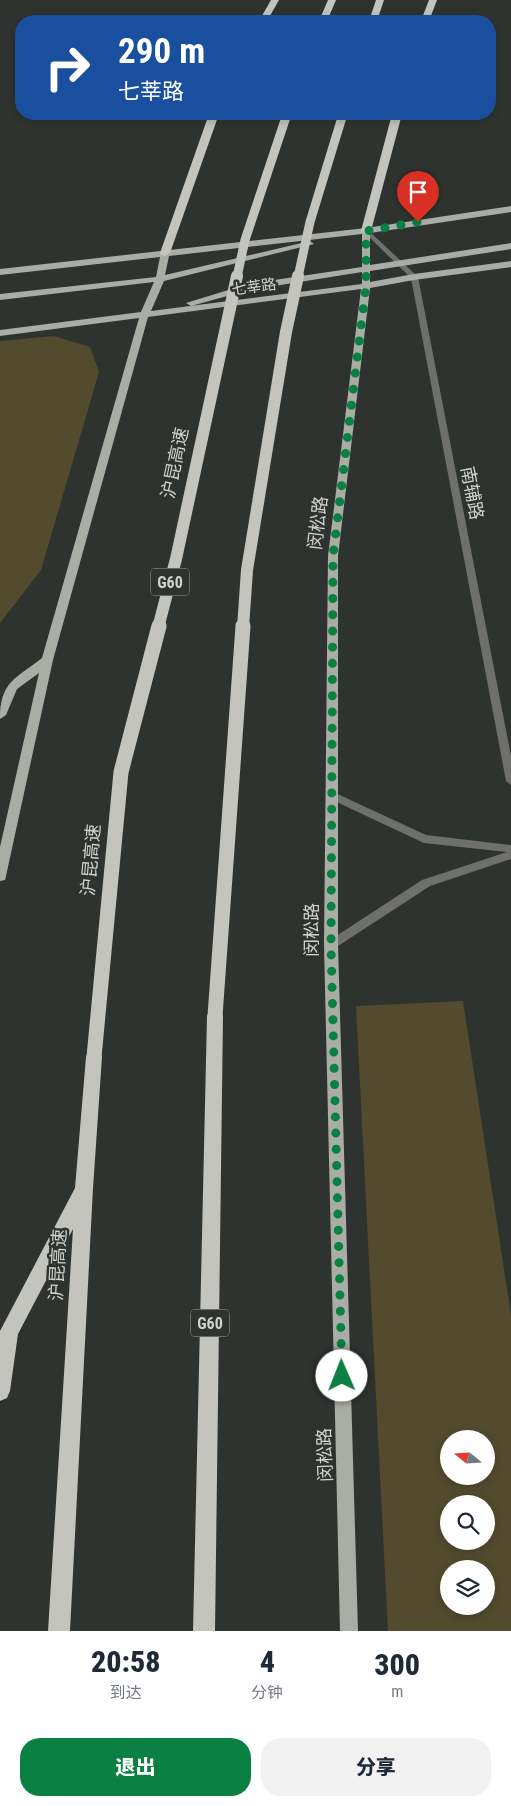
<!DOCTYPE html>
<html lang="zh">
<meta charset="utf-8">
<style>
body{margin:0;font-family:"Roboto Condensed","Noto Sans SC",sans-serif;background:#f2f2f3;color:#1f2937;height:100vh;display:flex;flex-direction:column;font-size:19px;white-space:nowrap}
*{box-sizing:border-box;margin:0}
p{font-size:16px;color:#747a83}
.icon{flex:none;width:28px;height:28px;fill:none;stroke:currentColor;stroke-width:2;stroke-linecap:round;stroke-linejoin:round}
.map{position:relative;height:1631px;overflow:hidden}
.details{display:flex;flex-direction:column;background:#fff;flex:1}
.details>*{flex:none}
.top-card{position:absolute;left:15px;top:15px;width:481px;height:105px;border-radius:20px;box-shadow:0 2px 8px #0003;background:#1a4fa0;color:#fff;overflow:hidden}
.needle{width:32px;rotate:288deg}
.fabs{position:absolute;left:440px;top:1430px;display:grid;gap:10px}
.fabs a{display:grid;place-items:center;width:55px;height:55px;border-radius:50%;background:#fff;box-shadow:0 2px 8px #0003;font-size:25px}
.pin{position:absolute;display:grid;place-items:center;width:42px;height:42px;color:#fff;margin:-51px -21px;border-radius:50% 50% 50% 0;rotate:-45deg;box-shadow:0 0 5px #0007}
.pin .icon{rotate:45deg}
.me{position:absolute;width:55px;margin:-28px;rotate:359deg;stroke-linejoin:round;filter:drop-shadow(0 0 4px #0008)}
.turn{display:flex;align-items:center;gap:18px;height:105px;padding:0 20px;font-size:22px}
.turn .icon{width:65px;height:65px;stroke-width:2.5}
.turn b{display:block;font-size:35px;line-height:42px}
.eta{display:flex;justify-content:space-evenly;align-items:center;height:85px;text-align:center}
.eta b{font-size:30px;font-weight:800;line-height:35px}
.primary-button{display:flex;gap:10px;margin-top:auto;padding:10px 20px}
.primary-button a{flex:1;height:58px;border-radius:20px;background:#0b8043;color:#fff;font-size:20px;font-weight:800;line-height:58px;text-align:center}
.primary-button a+a{background:#f2f2f3;color:#1f2937}
.map>svg:first-child{display:block}
.green{fill:#534b2d;fill-rule:evenodd}
.lines{fill:none;stroke-linecap:round;stroke-linejoin:round}
.street{fill:#6f706d;fill-rule:evenodd}
.primary{fill:#aaaca6;fill-rule:evenodd}
.highway{fill:#c2c4bd;fill-rule:evenodd}
.highway-bridge-far2{stroke:#c2c4bd;stroke-width:9}
.highway-bridge-far1{stroke:#c2c4bd;stroke-width:12}
.highway-bridge{stroke:#c2c4bd;stroke-width:15}
.route{stroke:#0b8043;stroke-width:9;stroke-dasharray:0 16.2}
.labels{text-anchor:middle;stroke-width:5;stroke-linejoin:round;paint-order:stroke}
.far-street-label{font-size:15px;fill:#d0d3d0;stroke:#2f332f}
.shield{fill:#2f332f;stroke:#a0a3a0;stroke-width:1}
.shield-label{font-size:16px;font-weight:bold;fill:#d0d3d0}
.street-label{font-size:18px;fill:#d0d3d0;stroke:#2f332f}
</style>
<div class="map">
<svg width="511" height="1631" viewBox="0 0 511 1631">
<rect width="100%" height="100%" fill="#2f332f"/>
<path class="green" d="M 54,336 L 90,347 L 99,372 L 41,570 L 0,623 L 0,341 Z
M 463,1001 L 511,1315 L 511,1631 L 388,1631 L 356,1006 ZM 449,1439 L 486,1439 L 486,1476 L 449,1476 ZM 449,1504 L 486,1504 L 486,1541 L 449,1541 ZM 449,1569 L 486,1569 L 486,1606 L 449,1606 Z"/>
<g class="lines">
<path class="street" d="M 364,230 L 368,230 L 418,277 L 511,756 L 511,785 L 506,781 L 411,278 L 364,232 Z
M 331,791 L 426,835 L 511,845 L 511,859 L 430,886 L 335,948 L 331,949 L 327,948 L 326,945 L 327,942 L 422,880 L 507,852 L 424,843 L 328,798 L 326,795 L 328,792 Z"/>
<path class="primary" d="M 511,206 L 511,212 L 370,233 L 370,265 L 511,243 L 511,249 L 370,271 L 370,282 L 414,274 L 511,261 L 511,267 L 414,280 L 370,288 L 338,556 L 338,945 L 358,1631 L 340,1631 L 324,945 L 328,556 L 361,289 L 148,317 L 53,660 L 6,876 L 5,880 L 0,881 L 0,847 L 39,673 L 17,689 L 6,715 L 0,719 C 0,682 15,679 42,658 L 139,318 L 0,336 L 0,330 L 141,312 L 154,282 L 0,300 L 0,294 L 156,277 L 160,257 L 0,275 L 0,269 L 366,228 ZM 362,234 L 362,267 L 248,284 L 186,303 L 191,306 L 249,290 L 362,272 L 362,284 L 151,311 L 164,281 L 314,244 L 310,241 L 165,275 L 169,256 Z"/>
<path class="highway" d="M 271,0 L 279,0 L 267,21 L 259,21 Z
M 328,0 L 336,0 L 327,21 L 319,21 Z
M 376,0 L 384,0 L 377,21 L 369,21 Z
M 429,0 L 437,0 L 429,21 L 421,21 Z
M 209,114 L 219,114 L 170,253 L 165,256 L 161,255 L 160,253 Z
M 392,114 L 402,114 L 371,231 L 366,234 L 361,231 Z
M 215,1009 L 221,1011 L 223,1016 L 215,1631 L 193,1631 L 207,1016 L 209,1011 Z
M 94,1050 L 100,1052 L 102,1057 L 93,1188 L 70,1631 L 48,1631 L 73,1229 L 18,1334 L 10,1391 L 7,1398 L 0,1401 L 0,1331 L 75,1188 L 86,1057 L 88,1052 Z"/>
<path class="highway-bridge-far2" d="M 237,277 L 245,240 L 287,114
M 298,277 L 310,222 L 343,114"/>
<path class="highway-bridge-far1" d="M 158,628 L 176,559 L 237,276
M 243,628 L 247,570 L 286,332 L 298,276"/>
<path class="highway-bridge" d="M 215,1016 L 243,626
M 94,1057 L 121,772 L 159,626"/>
</g>
<g class="lines">
<path class="route" d="M 342,1376 L 331,945 L 333,556 L 366,286 L 366,231 L 418,222"/>
</g>
<g class="labels">
<g class="far-street-label">
<text transform="translate(254 287) rotate(-8)" y="5">七莘路</text>
</g>
<g class="shield">
<rect x="151" y="568.5" width="38" height="27" rx="4"/>
<rect x="191" y="1309.5" width="38" height="27" rx="4"/>
</g>
<g class="shield-label">
<text x="170" y="588">G60</text>
<text x="210" y="1329">G60</text>
</g>
<g class="street-label">
<text transform="translate(175 463) rotate(-78)" y="6">沪昆高速</text>
<text transform="translate(472 493) rotate(79)" y="6">南辅路</text>
<text transform="translate(318 523) rotate(-83)" y="6">闵松路</text>
<text transform="translate(91 860) rotate(-85)" y="6">沪昆高速</text>
<text transform="translate(312 930) rotate(-90)" y="6">闵松路</text>
<text transform="translate(58 1265) rotate(-87)" y="6">沪昆高速</text>
<text transform="translate(325 1455) rotate(-92)" y="6">闵松路</text>
</g>
</g>
</svg>
<div class="fabs">
<a><svg class="needle" viewBox="-14 -14 28 28"><path d="M0-13l5 13h-10z" fill="#e53935"/><path d="M0 13l5-13h-10z" fill="#747a83"/></svg></a>
<a><svg class="icon" aria-label="search" viewBox="0 0 24 24"><circle cx="10" cy="10" r="6"/><path d="M15 15l6 6"/></svg></a>
<a><svg class="icon" aria-label="layers" viewBox="0 0 24 24"><path d="M12 4l9 5-9 5-9-5zM3 14l9 5 9-5"/></svg></a>
</div>
<div class="pin" style="left:418px;top:222px;background:#d93025"><svg class="icon" aria-label="arrive" viewBox="0 0 24 24"><path d="M6 21V4h12l-3 4 3 4H6"/></svg></div>
<svg class="me" style="left:342px;top:1376px" viewBox="-20 -20 40 40"><circle r="19" fill="#fff"/><path d="M0-13L10 11 0 6-10 11z" fill="#0b8043"/></svg>
<div class="top-card">
<div class="turn"><svg class="icon" aria-label="right" viewBox="0 0 24 24"><path d="M7 20v-9h11M14 6l5 5-5 5"/></svg><div><b>290 m</b>七莘路</div></div>
</div>
</div>
<section class="details">
<div class="eta">
<div><b>20:58</b><p>到达</p></div>
<div><b>4</b><p>分钟</p></div>
<div><b>300</b><p>m</p></div>
</div>
<div class="primary-button"><a>退出</a><a>分享</a></div>
</section>
